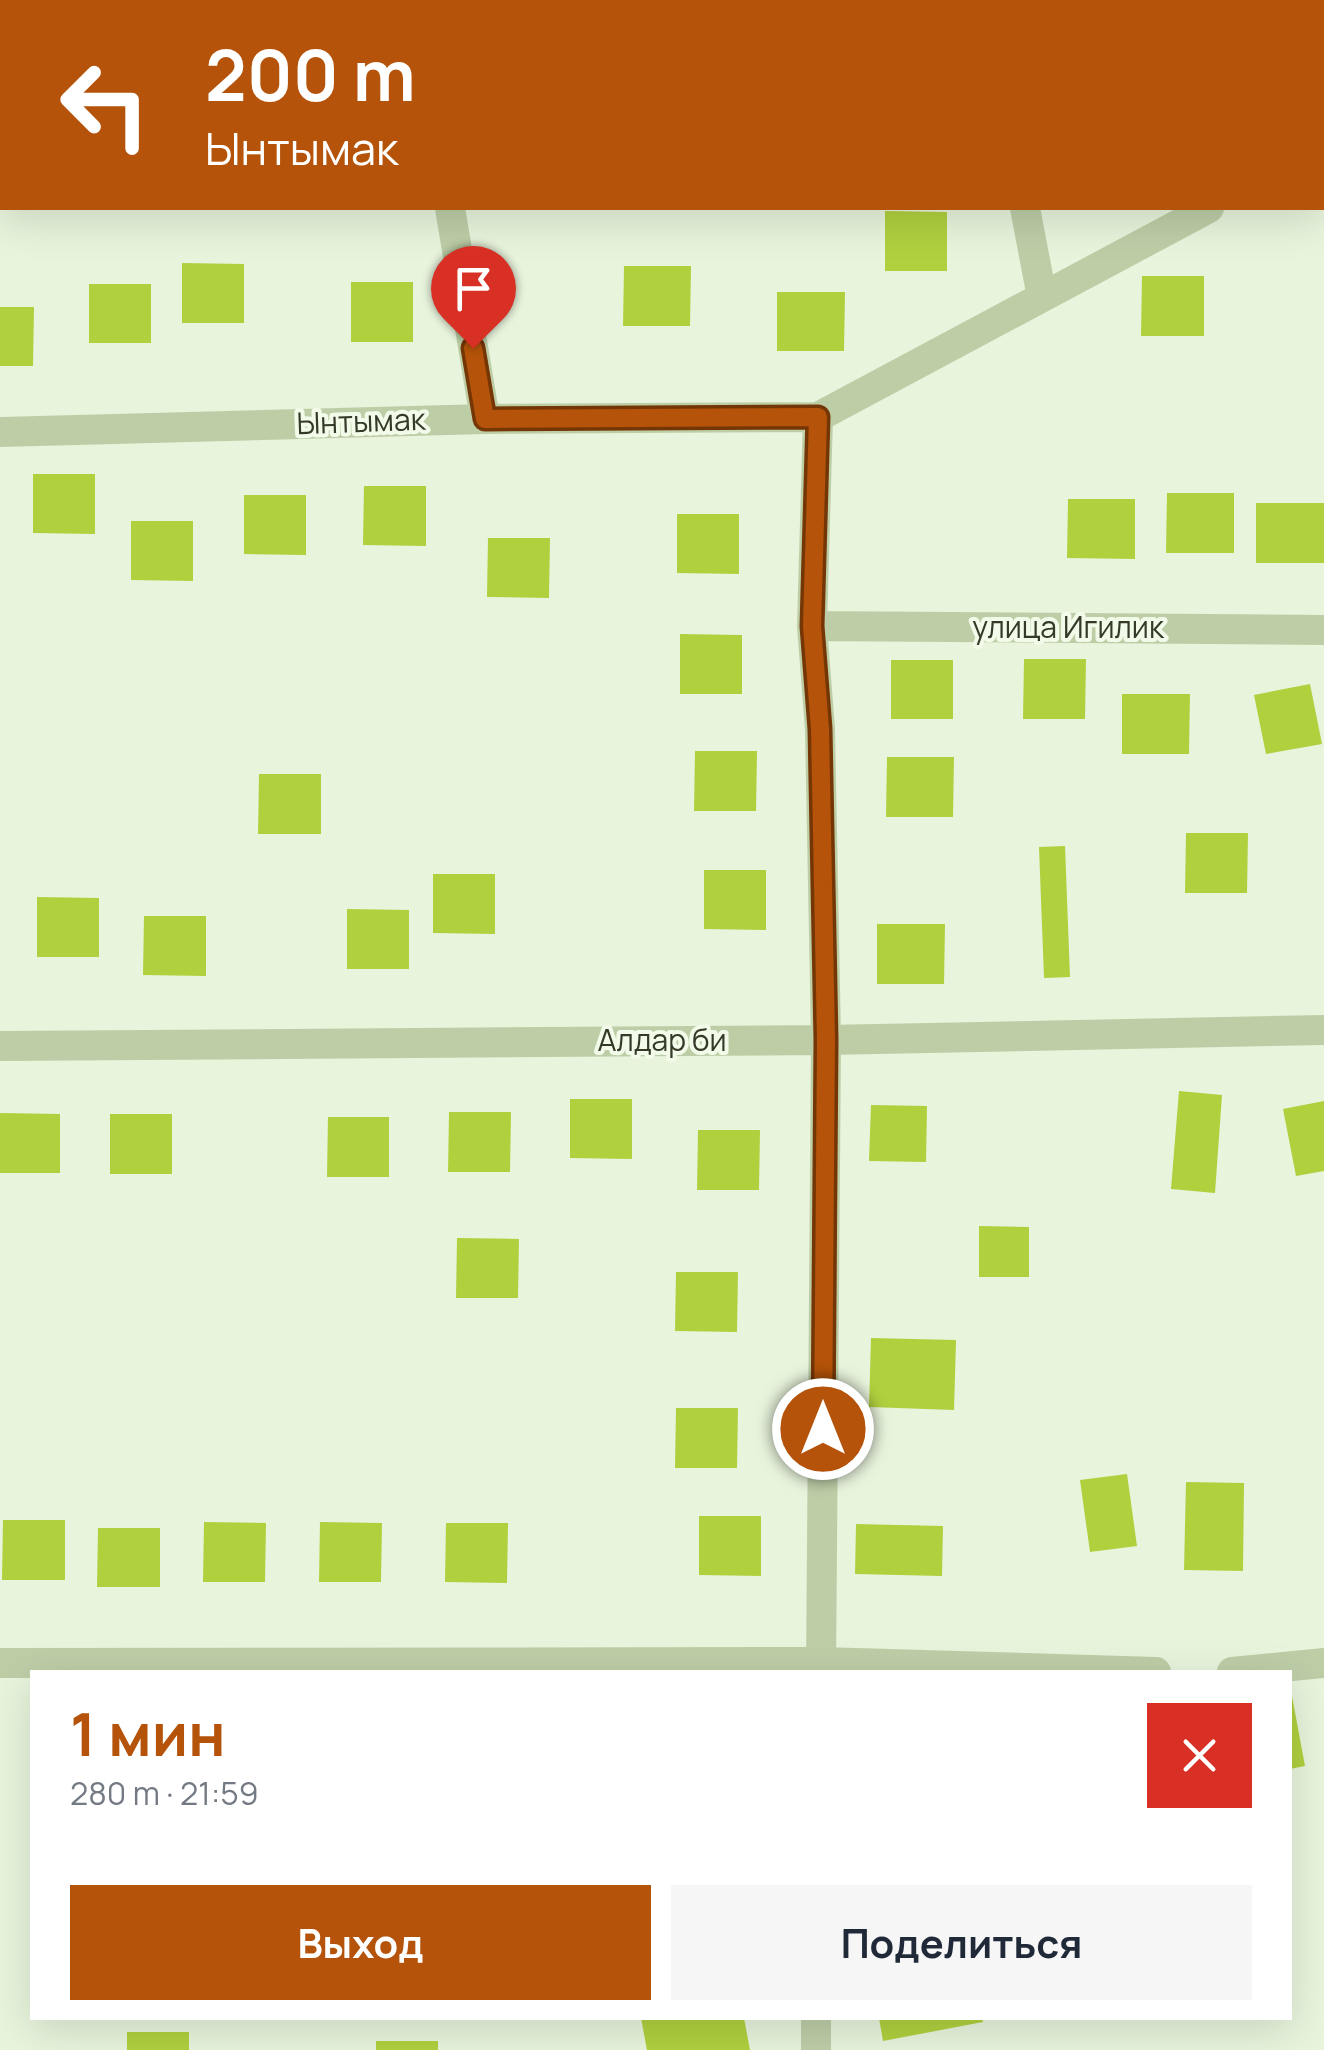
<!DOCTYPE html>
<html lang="ru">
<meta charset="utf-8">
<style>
body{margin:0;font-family:Manrope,sans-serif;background:#f6f6f7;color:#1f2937;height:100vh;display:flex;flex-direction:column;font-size:38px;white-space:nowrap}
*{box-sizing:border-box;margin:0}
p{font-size:32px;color:#747a83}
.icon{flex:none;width:55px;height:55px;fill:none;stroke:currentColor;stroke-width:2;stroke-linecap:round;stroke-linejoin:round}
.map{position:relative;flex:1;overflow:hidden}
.sheet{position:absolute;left:30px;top:1670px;width:1262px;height:350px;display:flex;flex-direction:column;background:#fff;border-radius:0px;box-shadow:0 10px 40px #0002}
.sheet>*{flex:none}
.hud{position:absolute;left:0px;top:0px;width:1325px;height:210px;box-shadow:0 10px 40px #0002;background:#b45309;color:#fff;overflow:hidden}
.pin{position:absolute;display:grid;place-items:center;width:85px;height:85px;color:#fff;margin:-102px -42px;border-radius:50% 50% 50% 0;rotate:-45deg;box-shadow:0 0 10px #0007}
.pin .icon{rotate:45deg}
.me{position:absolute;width:110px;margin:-55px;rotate:0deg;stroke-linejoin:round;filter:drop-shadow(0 0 8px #0008)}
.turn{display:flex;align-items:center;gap:35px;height:210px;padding:0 40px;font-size:45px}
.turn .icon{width:130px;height:130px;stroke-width:2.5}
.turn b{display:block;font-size:70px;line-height:85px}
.round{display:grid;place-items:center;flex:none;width:105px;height:105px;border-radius:0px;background:#f6f6f7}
.summary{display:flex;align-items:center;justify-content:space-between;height:170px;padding:0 40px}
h1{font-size:60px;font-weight:700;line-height:75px;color:#b45309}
.button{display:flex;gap:20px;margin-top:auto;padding:20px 40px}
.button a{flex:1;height:115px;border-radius:0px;background:#b45309;color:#fff;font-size:40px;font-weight:700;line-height:115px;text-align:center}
.button a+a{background:#f6f6f7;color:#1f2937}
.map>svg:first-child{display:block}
.building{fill:#b0d03e}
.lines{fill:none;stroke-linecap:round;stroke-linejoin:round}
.street{stroke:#bdcea7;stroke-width:30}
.route-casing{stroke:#753606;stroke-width:25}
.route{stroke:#b45309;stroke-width:18}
.labels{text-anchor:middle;stroke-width:8;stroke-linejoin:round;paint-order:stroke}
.street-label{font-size:30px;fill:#343928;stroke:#f2fbe9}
</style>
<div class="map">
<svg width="1324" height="2050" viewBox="0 0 1324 2050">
<rect width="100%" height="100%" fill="#e8f4dc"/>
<path class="building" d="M 885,211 L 947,212 L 947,271 L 885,271 Z
M 182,263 L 244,264 L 244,323 L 182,323 Z
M 624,266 L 691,266 L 690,326 L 623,326 Z
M 1142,276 L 1204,276 L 1204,336 L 1141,336 Z
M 351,282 L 413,282 L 413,342 L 351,342 Z
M 89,284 L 151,284 L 151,343 L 89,343 Z
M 777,292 L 845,292 L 844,351 L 777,351 Z
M 0,307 L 34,307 L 33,366 L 0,366 Z
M 33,474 L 95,474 L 95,534 L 33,533 Z
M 364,486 L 426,486 L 426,546 L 363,545 Z
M 1167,493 L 1234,493 L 1234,553 L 1166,553 Z
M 244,495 L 306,495 L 306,555 L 244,554 Z
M 1068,499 L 1135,499 L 1135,559 L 1067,558 Z
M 1256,503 L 1324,503 L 1324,563 L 1256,563 Z
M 677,514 L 739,514 L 739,574 L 677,573 Z
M 131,521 L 193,521 L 193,581 L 131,580 Z
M 488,538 L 550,538 L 549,598 L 487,597 Z
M 680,634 L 742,635 L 742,694 L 680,694 Z
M 1024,659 L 1086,659 L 1085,719 L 1023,719 Z
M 891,660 L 953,660 L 953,719 L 891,719 Z
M 1310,684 L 1322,744 L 1266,754 L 1254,695 Z
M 1122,694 L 1190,694 L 1189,754 L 1122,754 Z
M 695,751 L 757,751 L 756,811 L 694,811 Z
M 887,757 L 954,757 L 953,817 L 886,817 Z
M 259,774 L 321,774 L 321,834 L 258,834 Z
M 1186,833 L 1248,833 L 1247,893 L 1185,893 Z
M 1065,846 L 1070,977 L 1044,978 L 1039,847 Z
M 704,870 L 766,870 L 766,930 L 704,929 Z
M 433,874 L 495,874 L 495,934 L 433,933 Z
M 37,897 L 99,898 L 99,957 L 37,957 Z
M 347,909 L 409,910 L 409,969 L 347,969 Z
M 144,916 L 206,916 L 206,976 L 143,975 Z
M 877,924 L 945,924 L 944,984 L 877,984 Z
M 1179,1091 L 1222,1095 L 1215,1193 L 1171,1189 Z
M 570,1099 L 632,1099 L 632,1159 L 570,1158 Z
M 1324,1101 L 1324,1171 L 1296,1176 L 1283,1109 Z
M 871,1105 L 927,1106 L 926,1162 L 869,1161 Z
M 449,1112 L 511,1112 L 510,1172 L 448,1172 Z
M 0,1113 L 60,1114 L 60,1173 L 0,1173 Z
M 110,1114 L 172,1114 L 172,1174 L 110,1174 Z
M 328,1117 L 389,1117 L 389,1177 L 327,1177 Z
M 698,1130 L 760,1130 L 759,1190 L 697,1190 Z
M 979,1226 L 1029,1227 L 1029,1277 L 979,1277 Z
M 457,1238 L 519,1239 L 518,1298 L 456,1298 Z
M 676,1272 L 738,1272 L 737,1332 L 675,1331 Z
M 871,1338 L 956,1340 L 954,1410 L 869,1407 Z
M 676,1408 L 738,1408 L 737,1468 L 675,1468 Z
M 1127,1474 L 1137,1546 L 1090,1552 L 1080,1480 Z
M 1186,1482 L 1244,1483 L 1243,1571 L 1184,1570 Z
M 699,1516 L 761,1516 L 761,1576 L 699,1575 Z
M 3,1520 L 65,1520 L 65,1580 L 2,1580 Z
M 204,1522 L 266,1523 L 265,1582 L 203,1582 Z
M 320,1522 L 382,1523 L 381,1582 L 319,1582 Z
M 446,1523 L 508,1523 L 507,1583 L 445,1582 Z
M 856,1524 L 943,1526 L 942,1576 L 855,1574 Z
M 98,1528 L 160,1528 L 160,1587 L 97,1587 Z
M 1290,1696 L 1292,1696 L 1305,1766 L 1290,1769 Z
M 641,2018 L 744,2018 L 750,2050 L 647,2050 Z
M 879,2018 L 982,2018 L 983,2022 L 883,2041 Z
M 127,2032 L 189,2032 L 189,2050 L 127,2050 Z
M 376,2041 L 438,2041 L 438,2050 L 376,2050 Z"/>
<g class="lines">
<path class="street" d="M 415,0 L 415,2
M 986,0 L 986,2
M 1322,147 L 1324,146
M 450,208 L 485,419
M 1025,208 L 1042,297
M 818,417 L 812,626 L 820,729 L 826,1040 L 821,1672
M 0,432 L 485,419 L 818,417 L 1209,208
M 812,626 L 1324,630
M 0,1046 L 826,1040 L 1324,1030
M 0,1663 L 821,1662 L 1156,1672
M 1232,1672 L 1324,1663
M 816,2050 L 816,2018"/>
</g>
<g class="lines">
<g class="route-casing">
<path id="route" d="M 473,348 L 485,419 L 818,417 L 812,626 L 820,729 L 826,1040 L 823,1429"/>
</g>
<use href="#route" class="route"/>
</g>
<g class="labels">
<g class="street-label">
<text transform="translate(361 422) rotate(-2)" y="10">Ынтымак</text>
<text x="1068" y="638">улица Игилик</text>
<text x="662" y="1051">Алдар би</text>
</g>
</g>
</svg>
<div class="pin" style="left:473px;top:348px;background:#d93025"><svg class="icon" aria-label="arrive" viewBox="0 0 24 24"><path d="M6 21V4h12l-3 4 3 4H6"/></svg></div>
<svg class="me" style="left:823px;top:1429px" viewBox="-20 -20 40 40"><circle r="17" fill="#b45309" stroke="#fff" stroke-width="3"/><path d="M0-11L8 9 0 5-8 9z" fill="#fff"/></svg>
<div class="hud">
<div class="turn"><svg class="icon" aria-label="left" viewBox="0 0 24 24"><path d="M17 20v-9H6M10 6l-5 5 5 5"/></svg><div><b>200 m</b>Ынтымак</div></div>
</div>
<section class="sheet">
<div class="summary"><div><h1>1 мин</h1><p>280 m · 21:59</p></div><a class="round" style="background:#d93025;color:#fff"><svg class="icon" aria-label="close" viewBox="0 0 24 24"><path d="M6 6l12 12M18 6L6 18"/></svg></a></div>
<div class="button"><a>Выход</a><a>Поделиться</a></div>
</section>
</div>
